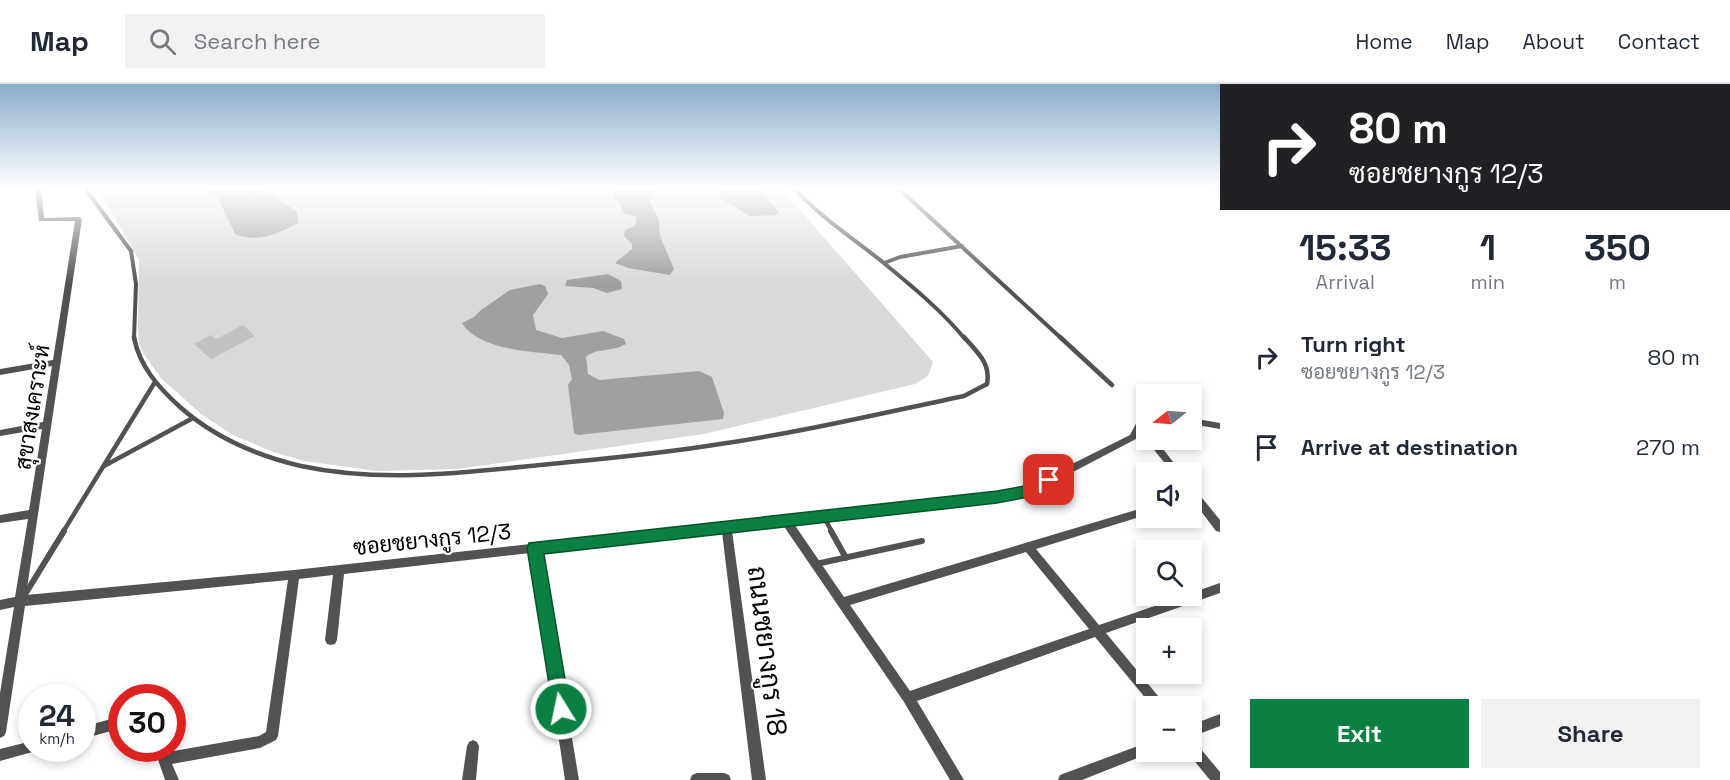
<!DOCTYPE html>
<meta charset="utf-8">
<style>
body{margin:0;font-family:"Space Grotesk",Sarabun,sans-serif;background:#f2f2f3;color:#1f2937;height:100vh;display:flex;flex-direction:column;font-size:22px;white-space:nowrap}
*{box-sizing:border-box;margin:0}
p{font-size:20px;color:#747a83}
.icon{flex:none;width:33px;height:33px;fill:none;stroke:currentColor;stroke-width:2;stroke-linecap:round;stroke-linejoin:round}
.map{position:relative;flex:1;overflow:hidden}
.panel{display:flex;flex-direction:column;background:#fff;width:510px}
.panel>*{flex:none}
.guide{background:#202124;color:#fff;overflow:hidden}
.needle{width:39px;rotate:253deg}
.tools{position:absolute;left:1136px;top:300px;display:grid;gap:12px}
.tools a{display:grid;place-items:center;width:66px;height:66px;border-radius:0px;background:#fff;box-shadow:0 3px 9px #0003;font-size:30px}
.speed{position:absolute;left:18px;top:600px;display:flex;gap:12px;font-size:30px;font-weight:700;text-align:center}
.speed>*{display:grid;place-content:center;width:78px;height:78px;border-radius:50%;background:#fff;box-shadow:0 3px 9px #0003;line-height:1}
.speed small{font-size:15px;font-weight:400}
.speed .limit{border:9px solid #d22;background:#fff;color:#111}
.pin{position:absolute;display:grid;place-items:center;width:51px;height:51px;color:#fff;margin:-26px;border-radius:12px;box-shadow:0 3px 9px #0006}
.me{position:absolute;width:66px;margin:-33px;rotate:350deg;stroke-linejoin:round;filter:drop-shadow(0 0 4px #0008)}
.turn{display:flex;align-items:center;gap:21px;height:126px;padding:0 30px;font-size:27px}
.turn .icon{width:78px;height:78px;stroke-width:2.5}
.turn b{display:block;font-size:42px;line-height:51px}
.eta{display:flex;justify-content:space-evenly;align-items:center;height:102px;text-align:center}
.eta b{font-size:36px;font-weight:600;line-height:42px}
.action{display:flex;gap:12px;margin-top:auto;padding:12px 30px}
.action a{flex:1;height:69px;border-radius:0px;background:#0b8043;color:#fff;font-size:24px;font-weight:600;line-height:69px;text-align:center}
.action a+a{background:#f2f2f3;color:#1f2937}
ul{padding:0;list-style:none}
li{display:flex;align-items:center;gap:18px;height:90px;padding:0 30px}
li div{flex:1}
li b{display:block;font-size:22px}
li em{font-style:normal}
header{display:flex;align-items:center;gap:36px;box-sizing:border-box;height:84px;padding:0 30px;background:#fff;border-bottom:2px solid #e0e1e3}
header strong{font-size:28px}
nav{display:flex;gap:33px;margin-inline-start:auto;font-size:21px}
.search{width:420px;height:54px;background:#f2f2f3;display:flex;align-items:center;gap:15px;box-sizing:border-box;padding:0 21px;border-radius:0px;color:#747a83;font-size:22px}
main{display:flex;flex:1;min-height:0}
.map>svg:first-child{display:block}
.green{fill:#d9d9d9}
.water{fill:#a0a0a0}
.building{fill:#c2c2c2}
.lines{fill:none;stroke-linecap:round;stroke-linejoin:round}
.service-far2{stroke:#525252;stroke-width:4}
.service-far1{stroke:#525252;stroke-width:4.5}
.service{stroke:#525252;stroke-width:6}
.minor{fill:#525252;fill-rule:evenodd}
.route{fill:#0b8043;stroke:#07532c;stroke-width:1.5}
.labels{text-anchor:middle;stroke-width:4.5;stroke-linejoin:round;paint-order:stroke}
.street-label{font-size:22px;fill:#000;stroke:#fff}
.near-street-label{font-size:27px;fill:#000;stroke:#fff}
</style>
<header>
<strong>Map</strong>
<div class="search"><svg class="icon" aria-label="search" viewBox="0 0 24 24"><circle cx="10" cy="10" r="6"/><path d="M15 15l6 6"/></svg>Search here</div>
<nav><a>Home</a><a>Map</a><a>About</a><a>Contact</a></nav>
</header>
<main>
<div class="map">
<svg width="1220" height="696" viewBox="0 0 1220 696">
<rect width="100%" height="100%" fill="#fff"/>
<path class="green" d="M 97,103 L 467,103 C 499,110 539,119 569,103 L 780,103 L 933,278 L 928,292 L 915,300 L 704,350 L 457,385 L 377,387 L 304,377 L 273,368 L 233,351 L 201,330 L 161,294 L 145,272 L 139,260 L 138,246 L 139,176 Z"/>
<path class="water" d="M 152,103 L 266,103 L 266,106 L 297,128 L 298,139 C 278,150 257,159 235,150 L 218,114 L 210,108 Z
M 621,103 L 662,103 L 651,111 L 650,118 L 659,137 L 660,152 L 674,185 L 670,191 L 628,184 L 615,179 L 632,165 L 632,160 L 624,152 L 625,146 L 635,142 L 637,133 L 623,129 L 620,119 L 614,114 L 614,109 Z
M 716,103 L 762,103 L 770,118 L 779,128 L 776,131 L 750,132 L 719,113 L 721,108 Z
M 608,190 L 621,197 L 622,205 L 607,209 L 593,204 L 565,202 L 567,196 Z
M 540,200 L 545,202 L 548,210 L 533,231 L 536,246 L 562,254 L 603,247 L 624,255 L 626,260 C 613,268 595,264 586,273 L 588,290 L 599,296 L 699,287 L 712,293 L 724,329 L 723,335 L 578,351 L 574,349 L 568,301 L 572,295 L 569,281 L 561,271 C 532,267 480,267 462,239 L 474,233 L 481,226 L 510,206 Z"/>
<path class="building" d="M 243,241 L 255,252 L 211,275 L 194,260 L 211,251 L 216,255 Z"/>
<g class="lines">
<path class="service-far2" d="M 84,103 L 131,167 L 136,200 L 134,255
M 793,103 C 822,135 852,153 885,180 C 913,203 942,227 965,255
M 897,103 L 1062,255
M 884,179 L 900,173 L 962,162"/>
<path class="service-far1" d="M 134,253 C 139,282 159,304 180,323 C 214,353 258,372 301,382 C 380,399 461,389 540,381 C 600,375 660,370 720,360 C 802,348 883,329 964,312 L 987,300 C 991,279 977,268 964,253
M 1060,253 L 1112,301
M 104,382 L 193,334
M 824,433 L 832,448
M 63,448 L 155,298"/>
<path class="service" d="M 831,447 L 846,474
M 816,480 L 922,457
M 24,512 L 64,447"/>
<path class="minor" d="M 35,103 L 41,103 L 44,134 L 79,133 L 82,135 L 26,511 L 294,486 L 997,409 L 1026,403 L 1130,351 L 1140,332 L 1146,331 L 1146,337 L 1136,355 L 1031,410 L 997,417 L 794,440 L 844,513 L 1146,423 L 1146,431 L 1036,465 L 1099,541 L 1184,512 L 1191,512 L 1191,509 L 1220,499 L 1220,509 L 1106,549 L 1163,618 L 1165,622 L 1152,622 L 1095,553 L 917,617 L 964,696 L 950,696 L 904,618 L 783,441 L 732,447 L 766,696 L 752,696 L 722,448 L 541,468 L 579,696 L 565,696 L 531,469 L 344,490 L 337,556 L 335,560 L 331,561 L 327,560 L 325,556 L 333,491 L 299,495 L 278,652 L 276,656 L 260,664 L 172,680 L 179,696 L 165,696 L 154,664 L 167,664 L 168,668 L 259,652 L 266,648 L 288,496 L 25,522 L 6,648 L 4,652 L 0,654 L 0,609 L 14,523 L 0,526 L 0,516 L 15,513 L 28,435 L 0,439 L 0,431 L 29,426 L 42,345 L 0,352 L 0,346 L 43,338 L 52,282 L 0,291 L 0,285 L 53,276 L 75,137 L 39,137 ZM 1026,468 L 1089,545 L 910,607 L 850,521 Z
M 1209,103 L 1216,103 L 1220,106 L 1220,111 Z
M 1191,334 L 1220,339 L 1220,345 L 1191,340 Z
M 1146,356 L 1156,356 L 1181,388 L 1172,388 Z
M 1191,403 L 1194,404 L 1220,436 L 1220,448 L 1216,447 L 1191,414 Z
M 1220,630 L 1220,642 L 1191,653 L 1191,641 Z
M 122,632 L 122,644 L 82,655 L 82,643 Z
M 473,656 L 477,658 L 479,662 L 476,696 L 462,696 L 467,662 L 469,658 Z
M 1191,656 L 1195,658 L 1220,688 L 1220,696 L 1210,696 L 1187,668 L 1191,668 Z
M 32,657 L 32,664 L 38,664 L 36,667 L 0,677 L 0,665 Z
M 1146,659 L 1146,668 L 1151,668 L 1150,669 L 1082,696 L 1058,696 L 1060,691 Z
M 697,689 L 724,689 L 729,691 L 731,696 L 690,696 L 692,691 Z"/>
</g>
<linearGradient id="sky" x2="0" y2="1"><stop stop-color="#8baccb"/><stop offset="0.52" stop-color="#fff"/><stop offset="1" stop-color="#fff" stop-opacity="0"/></linearGradient>
<rect width="1220" height="200" fill="url(#sky)"/>
<path class="route" d="M 1049,390 L 1054,392 L 1056,396 L 1054,400 L 1028,413 L 997,419 L 544,470 L 570,625 L 567,631 L 561,634 L 554,631 L 527,464 L 529,459 L 997,407 L 1025,402 Z"/>
<g class="labels">
<g class="street-label">
<text transform="translate(32 323) rotate(-81)" y="8">สุขาสงเคราะห์</text>
<text transform="translate(432 455) rotate(-6)" y="8">ซอยชยางกูร 12/3</text>
</g>
<g class="near-street-label">
<text transform="translate(767 567) rotate(83)" y="9">ถนนชยางกูร 18</text>
</g>
</g>
</svg>
<div class="tools">
<a><svg class="needle" viewBox="-14 -14 28 28"><path d="M0-13l5 13h-10z" fill="#e53935"/><path d="M0 13l5-13h-10z" fill="#747a83"/></svg></a>
<a><svg class="icon" aria-label="sound" viewBox="0 0 24 24"><path d="M4 9h4l5-4v14l-5-4H4zM17 9q2 3 0 6"/></svg></a>
<a><svg class="icon" aria-label="search" viewBox="0 0 24 24"><circle cx="10" cy="10" r="6"/><path d="M15 15l6 6"/></svg></a>
<a>+</a>
<a>−</a>
</div>
<div class="speed"><div>24<small>km/h</small></div><div class="limit">30</div></div>
<div class="pin" style="left:1049px;top:396px;background:#d93025"><svg class="icon" aria-label="arrive" viewBox="0 0 24 24"><path d="M6 21V4h12l-3 4 3 4H6"/></svg></div>
<svg class="me" style="left:561px;top:625px" viewBox="-20 -20 40 40"><circle r="17" fill="#0b8043" stroke="#fff" stroke-width="3"/><path d="M0-11L8 9 0 5-8 9z" fill="#fff"/></svg>
</div>
<section class="panel">
<div class="guide">
<div class="turn"><svg class="icon" aria-label="right" viewBox="0 0 24 24"><path d="M7 20v-9h11M14 6l5 5-5 5"/></svg><div><b>80 m</b>ซอยชยางกูร 12/3</div></div>
</div>
<div class="eta">
<div><b>15:33</b><p>Arrival</p></div>
<div><b>1</b><p>min</p></div>
<div><b>350</b><p>m</p></div>
</div>
<ul>
<li><svg class="icon" aria-label="right" viewBox="0 0 24 24"><path d="M7 20v-9h11M14 6l5 5-5 5"/></svg><div><b>Turn right</b><p>ซอยชยางกูร 12/3</p></div><em>80 m</em></li>
<li><svg class="icon" aria-label="arrive" viewBox="0 0 24 24"><path d="M6 21V4h12l-3 4 3 4H6"/></svg><div><b>Arrive at destination</b></div><em>270 m</em></li>
</ul>
<div class="action"><a>Exit</a><a>Share</a></div>
</section>
</main>
